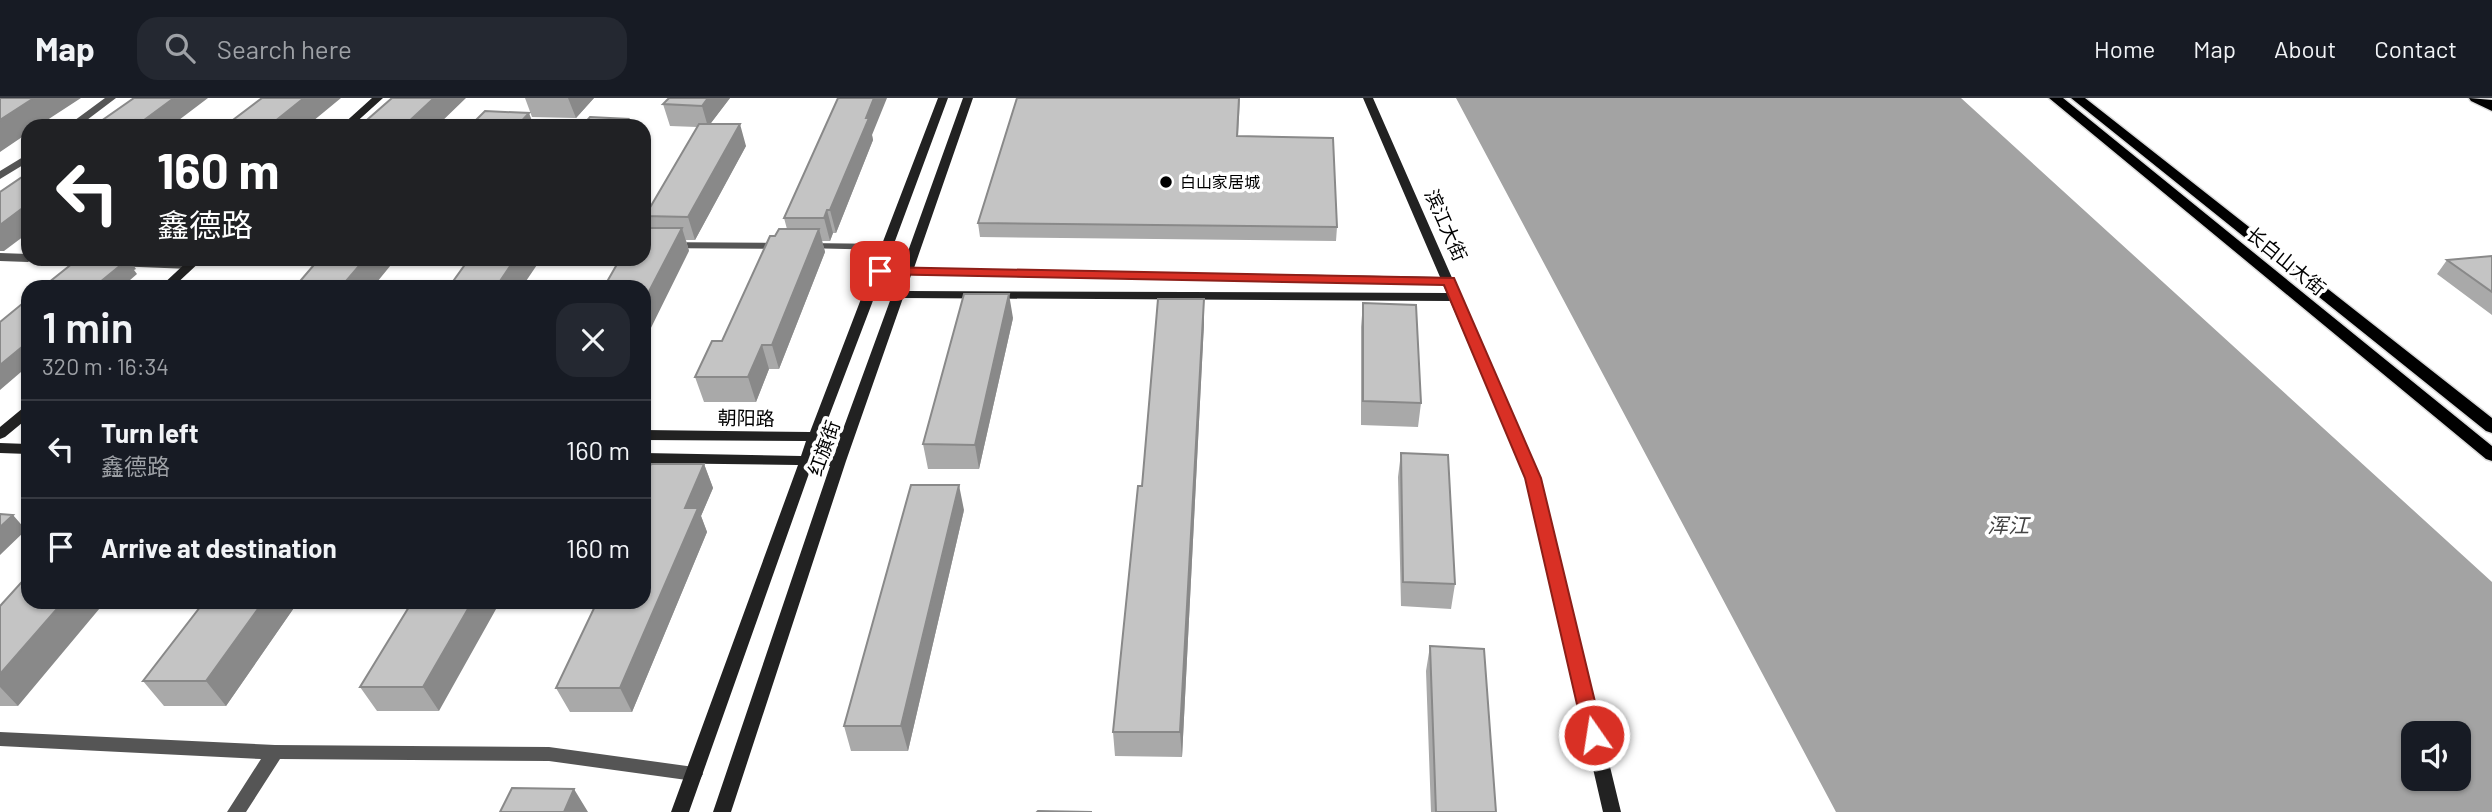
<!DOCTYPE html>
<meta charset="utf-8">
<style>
body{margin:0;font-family:Barlow,"Noto Sans SC",sans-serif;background:#242831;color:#f1f3f6;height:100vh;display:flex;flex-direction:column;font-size:26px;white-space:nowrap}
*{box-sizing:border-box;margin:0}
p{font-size:23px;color:#9ea1a6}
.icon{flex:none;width:38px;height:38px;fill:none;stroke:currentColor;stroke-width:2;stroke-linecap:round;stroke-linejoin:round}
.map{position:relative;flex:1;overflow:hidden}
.details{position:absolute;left:21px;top:182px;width:630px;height:329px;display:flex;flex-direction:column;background:#171b24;border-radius:21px;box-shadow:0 2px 5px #0004}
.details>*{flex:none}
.banner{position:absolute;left:21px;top:21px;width:630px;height:147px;border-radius:21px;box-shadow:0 2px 5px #0004;background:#202124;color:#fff;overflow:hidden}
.fabs{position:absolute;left:2401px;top:623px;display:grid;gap:14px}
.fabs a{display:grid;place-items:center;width:70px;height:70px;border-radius:14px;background:#171b24;box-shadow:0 2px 5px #0004;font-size:35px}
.pin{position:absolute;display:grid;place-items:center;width:60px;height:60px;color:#fff;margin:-30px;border-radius:14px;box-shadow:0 4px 10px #0006}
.me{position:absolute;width:77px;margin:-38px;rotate:347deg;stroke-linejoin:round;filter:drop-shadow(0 0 5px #0008)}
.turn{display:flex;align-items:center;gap:24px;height:147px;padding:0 21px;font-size:32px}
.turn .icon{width:91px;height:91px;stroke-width:2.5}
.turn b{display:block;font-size:49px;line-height:60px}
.round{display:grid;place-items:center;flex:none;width:74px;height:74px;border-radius:21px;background:#242831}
.overview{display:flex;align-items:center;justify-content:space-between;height:119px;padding:0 21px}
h1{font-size:42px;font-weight:600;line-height:52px}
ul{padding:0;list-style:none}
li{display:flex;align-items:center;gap:21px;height:98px;padding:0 21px;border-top:2px solid #363941}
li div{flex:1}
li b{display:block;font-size:26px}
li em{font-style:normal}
header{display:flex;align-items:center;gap:42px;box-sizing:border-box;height:98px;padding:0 35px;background:#171b24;border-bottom:2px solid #363941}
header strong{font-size:33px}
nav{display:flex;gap:38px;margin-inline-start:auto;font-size:24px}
.search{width:490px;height:63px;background:#242831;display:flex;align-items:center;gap:18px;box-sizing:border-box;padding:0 24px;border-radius:21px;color:#9ea1a6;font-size:26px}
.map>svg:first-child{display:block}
.water{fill:#a3a3a3;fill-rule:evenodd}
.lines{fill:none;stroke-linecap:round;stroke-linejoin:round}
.primary-casing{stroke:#dbdbdb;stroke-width:3}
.highway-casing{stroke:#dbdbdb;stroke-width:3}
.street{fill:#555;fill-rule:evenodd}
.secondary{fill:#222;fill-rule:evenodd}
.primary{fill:#000;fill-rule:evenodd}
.highway{fill:#000;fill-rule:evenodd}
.wall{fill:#a9a9a9}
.shaded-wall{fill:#898989}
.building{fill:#c4c4c4;stroke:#898989;stroke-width:2}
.route{fill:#d93025;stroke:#8d1f18;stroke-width:2}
.poi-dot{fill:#000;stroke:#fff;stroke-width:2.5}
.labels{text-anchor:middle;stroke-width:7;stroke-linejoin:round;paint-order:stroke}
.far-poi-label{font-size:16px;fill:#000;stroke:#fff;text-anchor:start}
.street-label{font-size:19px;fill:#000;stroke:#fff}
.water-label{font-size:21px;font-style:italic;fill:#444;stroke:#fff}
</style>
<header>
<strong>Map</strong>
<div class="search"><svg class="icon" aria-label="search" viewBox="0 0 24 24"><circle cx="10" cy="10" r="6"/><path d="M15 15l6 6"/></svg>Search here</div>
<nav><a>Home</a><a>Map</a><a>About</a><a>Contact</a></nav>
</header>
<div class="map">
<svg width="2492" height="714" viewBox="0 0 2492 714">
<rect width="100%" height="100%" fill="#fff"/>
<path class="water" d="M 1456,0 L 1961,0 L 2492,484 L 2492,714 L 1836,714 ZM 2413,635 L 2459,635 L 2459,681 L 2413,681 Z"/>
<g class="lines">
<g class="primary-casing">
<path id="primary" d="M 2049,0 L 2063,0 L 2492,348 L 2492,363 L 2486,361 Z
M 2071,0 L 2085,0 L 2492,320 L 2492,335 L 2486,333 Z"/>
</g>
<g class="highway-casing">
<path id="highway" d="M 2469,0 L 2492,2 L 2492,13 L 2471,3 Z"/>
</g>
<path class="street" d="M 105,0 L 116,0 L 79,28 L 67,28 Z
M 28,56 L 28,64 L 0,81 L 0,73 Z
M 644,144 L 783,145 L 789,148 L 783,151 L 644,150 Z
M 806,145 L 889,146 L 895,149 L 889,152 L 802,150 L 800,148 Z
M 0,155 L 28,156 L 28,161 L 33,161 L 28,164 L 0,163 Z
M 42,161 L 99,161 L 100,163 L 94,167 L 48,165 Z
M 110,161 L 190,163 L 196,167 L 190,171 L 114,168 L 110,167 Z
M 0,634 L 275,647 L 549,649 L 694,669 L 700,671 L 703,676 L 700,681 L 694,683 L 549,663 L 280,661 L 246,714 L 227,714 L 261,661 L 0,648 Z"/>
<path class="secondary" d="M 372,0 L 383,0 L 352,28 L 341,28 Z
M 938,0 L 948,0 L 885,170 L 902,170 L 963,0 L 973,0 L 914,170 L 1440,179 L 1363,0 L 1373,0 L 1540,380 L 1621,714 L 1603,714 L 1526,380 L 1450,203 L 903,200 L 846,363 L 731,714 L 713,714 L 830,368 L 812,367 L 689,714 L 671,714 L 798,367 L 644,365 L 644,355 L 801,358 L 806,343 L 644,342 L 644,332 L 810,334 ZM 882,177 L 899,177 L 894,192 L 876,192 ZM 911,177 L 1443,187 L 1447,195 L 906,193 ZM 874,200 L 891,200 L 842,334 L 823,334 ZM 820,343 L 839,343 L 834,358 L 815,358 Z
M 190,161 L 203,161 L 173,189 L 160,189 Z
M 28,309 L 28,320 L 5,339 L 0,341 L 0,329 L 23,310 Z
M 0,345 L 28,346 L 28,356 L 0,355 Z"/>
<use href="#primary" class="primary"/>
<use href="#highway" class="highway"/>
</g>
<path class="wall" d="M 525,0 L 594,0 L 576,20 L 532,19 Z
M 669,0 L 730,0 L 710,26 L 746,48 L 695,142 L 686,142 L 689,153 L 648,130 L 645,118 L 697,29 L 670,28 L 663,6 Z
M 1017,0 L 1240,0 L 1238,38 L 1337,129 L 1336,143 L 980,139 L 978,125 Z
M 872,37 L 873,42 L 836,135 L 833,135 L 830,143 L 822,143 L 825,154 L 779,271 L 769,271 L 756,304 L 704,304 L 695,279 L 722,243 L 775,138 L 787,131 L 784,120 Z
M 2492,158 L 2492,217 L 2437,176 L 2447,162 Z
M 1204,201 L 1204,225 L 1182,659 L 1115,658 L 1113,634 L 1142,388 Z
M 1363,205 L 1421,305 L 1418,329 L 1361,327 L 1361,229 Z
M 1013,220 L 979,371 L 928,371 L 923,346 Z
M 1401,355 L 1455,486 L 1451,511 L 1401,508 L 1398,379 Z
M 704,366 L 713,390 L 701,418 L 707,434 L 632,614 L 570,614 L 556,590 Z
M 964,412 L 908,653 L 851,653 L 844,628 Z
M 204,504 L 298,504 L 226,608 L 164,608 L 143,583 Z
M 412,504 L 439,613 L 377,613 L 360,589 Z
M 0,508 L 18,608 L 0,608 Z
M 1430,548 L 1496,714 L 1431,714 L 1426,573 Z"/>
<path class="shaded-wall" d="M 34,0 L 81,0 L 38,28 L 28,28 L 28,35 L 0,54 L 0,22 Z
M 174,0 L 208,0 L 171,28 L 136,28 Z
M 304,0 L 341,0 L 307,28 L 269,28 Z
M 434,0 L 466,0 L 437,28 L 404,28 Z
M 568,0 L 594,0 L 576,20 Z
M 708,0 L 730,0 L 708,29 L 702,8 Z
M 874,0 L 887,0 L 872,37 L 873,42 L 836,135 L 830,112 Z
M 529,15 L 534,28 L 517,28 Z
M 628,21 L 631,28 L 622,28 Z
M 740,26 L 746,48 L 695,142 L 688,119 Z
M 28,106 L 28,135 L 4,153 L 0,153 L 0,127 Z
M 827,112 L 833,135 L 830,143 L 824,120 Z
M 682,130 L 689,153 L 644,244 L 644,203 Z
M 819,131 L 825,154 L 779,271 L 772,247 Z
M 121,161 L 129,161 L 136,171 L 134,172 L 137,176 L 122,189 L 94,189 Z
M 365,161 L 394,161 L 395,162 L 373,189 L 341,189 Z
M 515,161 L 541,161 L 522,189 L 496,189 Z
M 1009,196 L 1013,220 L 979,371 L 975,347 Z
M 1204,201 L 1204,225 L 1182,659 L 1180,634 Z
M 28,244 L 28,268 L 0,292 L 0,267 Z
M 762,247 L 769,271 L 756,304 L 748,279 Z
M 704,366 L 713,390 L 701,418 L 707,434 L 632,614 L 620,590 L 685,410 Z
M 959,387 L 964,412 L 908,653 L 901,628 Z
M 13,417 L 26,432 L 0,457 L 0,429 Z
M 63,504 L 105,504 L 18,608 L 0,589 L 0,576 Z
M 263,504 L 298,504 L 226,608 L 206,583 Z
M 472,504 L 500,504 L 439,613 L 423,589 Z
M 574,691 L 588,714 L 564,714 Z"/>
<path class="building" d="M 0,0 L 34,0 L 0,22 Z
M 134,0 L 174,0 L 136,28 L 94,28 Z
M 262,0 L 304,0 L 269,28 L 225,28 Z
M 392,0 L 434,0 L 404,28 L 360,28 Z
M 669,0 L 708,0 L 702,8 L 663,6 Z
M 838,0 L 874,0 L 866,20 L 869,20 L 830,112 L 827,112 L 824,120 L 784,120 Z
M 1017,0 L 1239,0 L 1237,38 L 1333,40 L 1337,129 L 978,125 Z
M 485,13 L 529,15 L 517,28 L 470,28 Z
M 590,19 L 628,21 L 622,28 L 582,28 Z
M 699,26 L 740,26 L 688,119 L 645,118 Z
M 28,75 L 28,106 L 0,127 L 0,94 Z
M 644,130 L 682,130 L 644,203 L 644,189 L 604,189 L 620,161 L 644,161 Z
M 779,131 L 819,131 L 772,247 L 762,247 L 748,279 L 695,279 L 712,243 L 722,243 L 770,138 L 775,138 Z
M 2492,158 L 2492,194 L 2447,162 Z
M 78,161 L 121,161 L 127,162 L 94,189 L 43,189 Z
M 319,161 L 365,161 L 341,189 L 295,189 Z
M 469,161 L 515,161 L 496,189 L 449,189 Z
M 964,196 L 1009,196 L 975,347 L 923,346 Z
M 28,201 L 28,244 L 0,267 L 0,224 Z
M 1158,201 L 1204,201 L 1180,634 L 1113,634 L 1138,388 L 1142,388 Z
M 1363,205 L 1416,207 L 1421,305 L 1363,303 Z
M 1401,355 L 1448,357 L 1455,486 L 1403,484 Z
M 651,366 L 704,366 L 685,410 L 698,410 L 620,590 L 556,590 L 597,504 L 644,504 L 644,379 Z
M 911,387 L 959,387 L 901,628 L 844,628 Z
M 0,416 L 13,417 L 0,429 Z
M 28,477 L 28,504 L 63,504 L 0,576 L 0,508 Z
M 204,504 L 263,504 L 206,583 L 143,583 Z
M 412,504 L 472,504 L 423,589 L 360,589 Z
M 1430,548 L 1484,551 L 1496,714 L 1436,714 Z
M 512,690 L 574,691 L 564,714 L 500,714 Z
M 1038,713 L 1092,714 L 1037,714 Z"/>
<path class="route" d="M 880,169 L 1454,180 L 1541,380 L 1603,637 L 1600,643 L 1587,643 L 1584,637 L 1525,380 L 1444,187 L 875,176 L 875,170 Z"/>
<circle class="poi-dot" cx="1166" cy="84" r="7"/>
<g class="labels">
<g class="far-poi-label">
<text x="1180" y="90">白山家居城</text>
</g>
<g class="street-label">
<text transform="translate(1446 127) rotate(66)" y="7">滨江大街</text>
<text transform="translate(2286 163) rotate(39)" y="7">长白山大街</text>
<text transform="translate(746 320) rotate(1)" y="7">朝阳路</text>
<text transform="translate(824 350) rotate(-70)" y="7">红旗街</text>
</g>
<g class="water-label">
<text x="2008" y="435">浑江</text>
</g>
</g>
</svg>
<div class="fabs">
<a><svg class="icon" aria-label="sound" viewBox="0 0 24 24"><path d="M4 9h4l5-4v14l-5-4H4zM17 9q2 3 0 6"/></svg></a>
</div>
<div class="pin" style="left:880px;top:173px;background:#d93025"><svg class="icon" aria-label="arrive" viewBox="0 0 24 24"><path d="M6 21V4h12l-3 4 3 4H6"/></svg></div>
<svg class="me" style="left:1594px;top:637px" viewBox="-20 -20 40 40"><circle r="17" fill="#d93025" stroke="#fff" stroke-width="3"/><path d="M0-11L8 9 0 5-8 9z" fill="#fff"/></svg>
<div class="banner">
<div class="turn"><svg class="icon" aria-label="left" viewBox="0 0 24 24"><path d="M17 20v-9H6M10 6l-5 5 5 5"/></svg><div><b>160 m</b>鑫德路</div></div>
</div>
<section class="details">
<div class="overview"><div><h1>1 min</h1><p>320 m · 16:34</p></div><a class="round"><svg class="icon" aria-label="close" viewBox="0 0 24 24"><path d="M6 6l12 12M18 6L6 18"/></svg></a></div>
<ul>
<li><svg class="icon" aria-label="left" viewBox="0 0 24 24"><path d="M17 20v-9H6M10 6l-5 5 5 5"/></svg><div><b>Turn left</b><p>鑫德路</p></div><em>160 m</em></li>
<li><svg class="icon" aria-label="arrive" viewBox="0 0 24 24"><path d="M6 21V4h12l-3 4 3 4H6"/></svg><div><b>Arrive at destination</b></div><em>160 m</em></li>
</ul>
</section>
</div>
